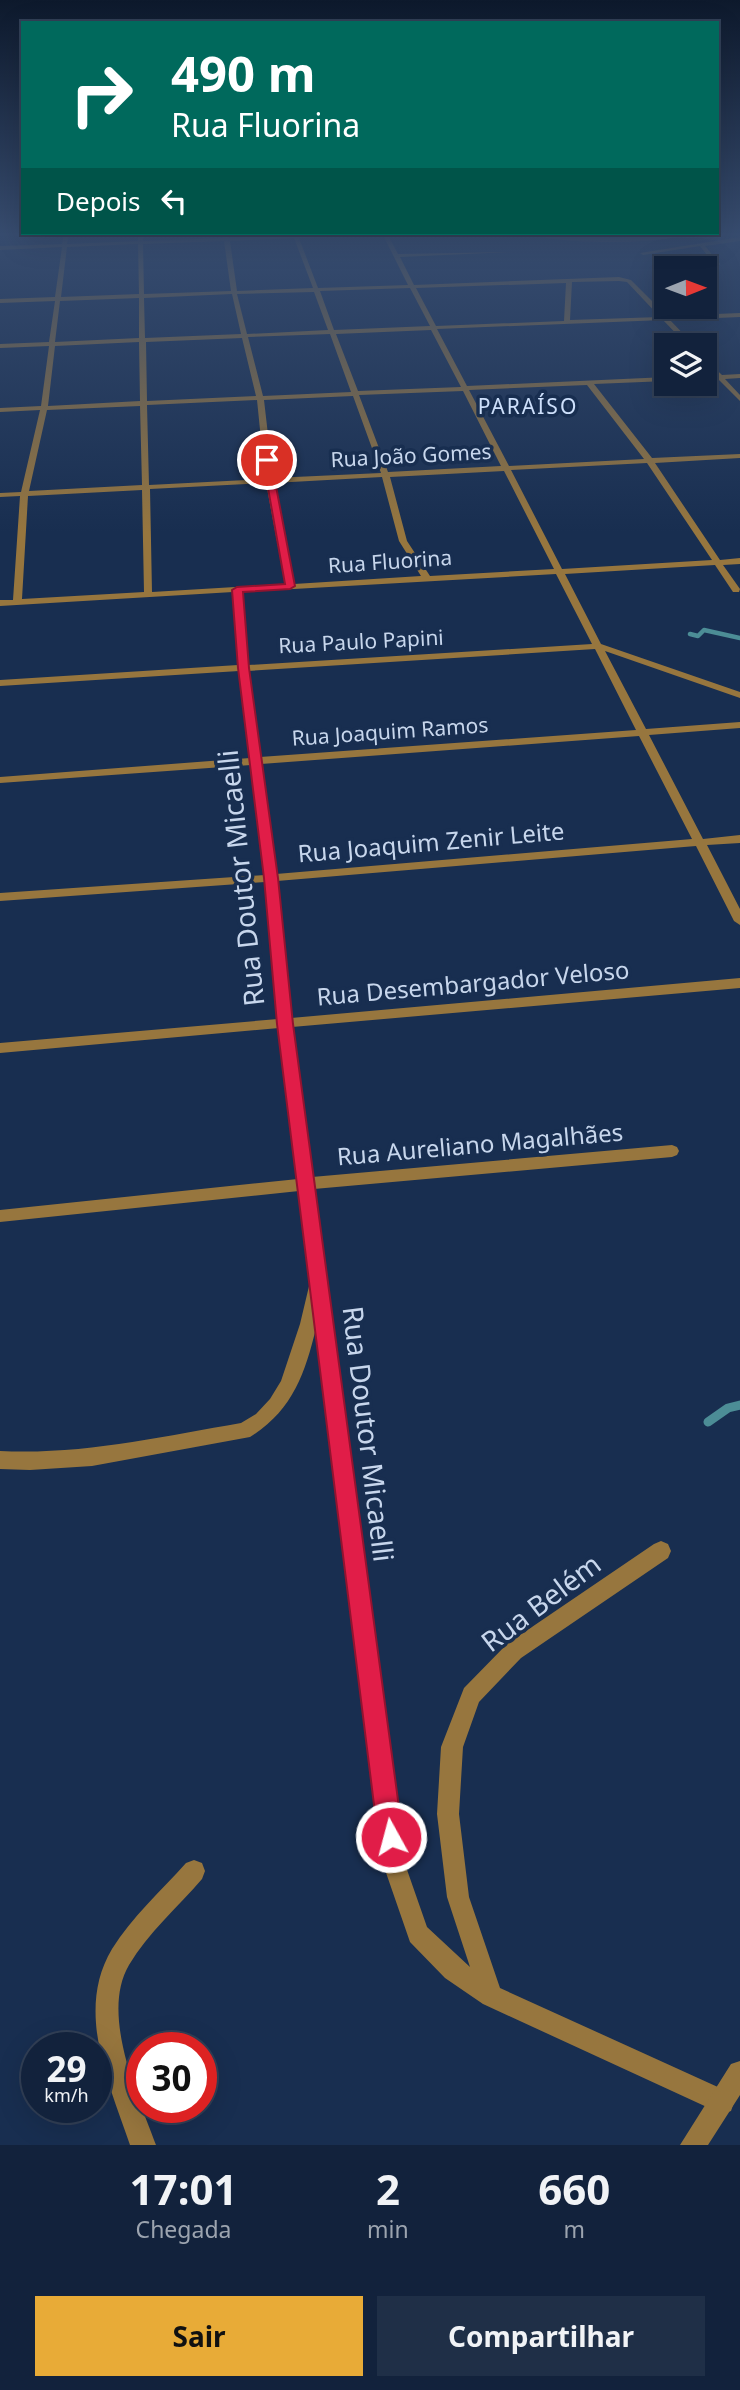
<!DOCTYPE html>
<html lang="pt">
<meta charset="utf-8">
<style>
body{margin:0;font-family:"Noto Sans",sans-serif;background:#1f2f47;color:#f1f3f6;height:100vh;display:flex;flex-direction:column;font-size:26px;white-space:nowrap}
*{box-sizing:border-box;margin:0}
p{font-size:23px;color:#9ca4af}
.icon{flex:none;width:38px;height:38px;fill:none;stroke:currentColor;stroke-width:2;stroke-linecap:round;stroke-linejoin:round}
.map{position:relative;height:2145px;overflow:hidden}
.panel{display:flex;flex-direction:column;background:#12223c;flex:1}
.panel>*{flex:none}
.guide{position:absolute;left:21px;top:21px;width:698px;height:214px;border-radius:0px;box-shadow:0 7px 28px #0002,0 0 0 2px #313f56;background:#00695c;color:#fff;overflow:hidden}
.needle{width:46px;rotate:89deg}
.controls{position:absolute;left:654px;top:256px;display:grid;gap:14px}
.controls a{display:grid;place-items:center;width:63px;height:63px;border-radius:0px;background:#12223c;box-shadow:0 7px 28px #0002,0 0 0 2px #313f56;font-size:35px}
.speed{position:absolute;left:21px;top:2032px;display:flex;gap:14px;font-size:35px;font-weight:700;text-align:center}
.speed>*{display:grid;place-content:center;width:91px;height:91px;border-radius:50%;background:#12223c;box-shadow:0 7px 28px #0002,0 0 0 2px #313f56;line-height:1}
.speed small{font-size:18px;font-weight:400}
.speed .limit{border:10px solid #d22;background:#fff;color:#111}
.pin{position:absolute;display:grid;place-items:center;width:60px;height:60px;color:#fff;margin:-30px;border:4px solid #fff;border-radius:50%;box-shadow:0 2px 7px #0007}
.me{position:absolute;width:77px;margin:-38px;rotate:353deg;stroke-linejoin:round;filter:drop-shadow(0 0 5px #0008)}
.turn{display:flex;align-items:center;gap:24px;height:147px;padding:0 35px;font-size:32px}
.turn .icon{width:91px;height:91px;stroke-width:2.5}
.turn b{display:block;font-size:49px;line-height:60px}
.then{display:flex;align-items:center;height:66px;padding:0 35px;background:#0003;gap:14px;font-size:26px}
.eta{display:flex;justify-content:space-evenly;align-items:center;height:119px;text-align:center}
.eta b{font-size:42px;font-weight:700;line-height:49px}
.primary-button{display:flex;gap:14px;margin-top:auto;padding:14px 35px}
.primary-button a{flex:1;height:80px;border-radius:0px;background:#e8ab37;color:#111;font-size:28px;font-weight:700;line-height:80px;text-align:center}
.primary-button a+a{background:#1f2f47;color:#f1f3f6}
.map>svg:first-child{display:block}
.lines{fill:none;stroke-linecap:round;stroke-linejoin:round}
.stream-far1{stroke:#4c8d96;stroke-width:4.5}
.stream{stroke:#4c8d96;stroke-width:9}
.minor{fill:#97763e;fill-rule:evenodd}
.tertiary{fill:#97763e;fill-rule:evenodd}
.route{fill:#e11d48;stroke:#92132f;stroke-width:2}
.labels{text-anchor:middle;stroke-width:7;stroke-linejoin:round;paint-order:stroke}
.far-neighbourhood-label{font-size:21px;letter-spacing:2px;fill:#cee0fb;stroke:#182e50}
.far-street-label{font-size:21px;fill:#c7d6ec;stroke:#182e50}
.street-label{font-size:24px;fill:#c7d6ec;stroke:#182e50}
.near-street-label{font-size:28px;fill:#c7d6ec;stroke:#182e50}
</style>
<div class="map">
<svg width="740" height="2145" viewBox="0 0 740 2145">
<rect width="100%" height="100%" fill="#182e50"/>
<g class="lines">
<path class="stream-far1" d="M 690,634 L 698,636 L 704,630 L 740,638"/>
<path class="stream" d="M 708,1422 L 728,1408 L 740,1405"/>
<path class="minor" d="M 64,233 L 69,233 L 67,244 L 138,241 L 138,233 L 143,233 L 143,241 L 224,238 L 224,233 L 228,233 L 229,238 L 293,235 L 293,233 L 298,235 L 391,233 L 388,235 L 398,254 L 512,252 L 400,257 L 414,285 L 619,277 L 631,280 L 667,316 L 740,313 L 740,317 L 670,320 L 694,345 L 687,345 L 663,320 L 437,329 L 467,386 L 667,377 L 667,381 L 594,384 L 652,458 L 740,454 L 740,458 L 655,463 L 720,560 L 740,558 L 740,564 L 723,565 L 740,589 L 739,592 L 733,592 L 715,565 L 565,574 L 601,644 L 740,692 L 740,698 L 605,651 L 646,729 L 740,722 L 740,728 L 649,735 L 703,839 L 740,835 L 740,843 L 707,845 L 740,909 L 740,925 L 734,921 L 696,846 L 277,881 L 291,1018 L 740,978 L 740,988 L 292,1027 L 312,1177 L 672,1145 L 677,1147 L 679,1151 L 677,1155 L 672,1157 L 314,1189 L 405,1864 L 427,1927 L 470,1967 L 447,1897 L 437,1814 L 441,1747 L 464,1688 L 507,1644 L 654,1544 L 661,1541 L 668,1544 L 671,1551 L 668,1558 L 521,1658 L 479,1702 L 463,1747 L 459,1814 L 469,1897 L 500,1988 L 731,2093 L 734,2102 L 731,2111 L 722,2114 L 483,2004 L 445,1978 L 410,1942 L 383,1864 L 316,1328 C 305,1374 292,1411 250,1437 L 92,1466 L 30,1470 L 0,1469 L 0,1451 C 82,1455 160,1437 241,1423 L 256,1414 L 270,1399 L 281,1381 L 300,1324 L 310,1282 L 299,1191 L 0,1222 L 0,1210 L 298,1179 L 279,1028 L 0,1053 L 0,1043 L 278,1019 L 265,882 L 0,901 L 0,893 L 265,875 L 251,765 L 0,783 L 0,777 L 250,758 L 239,671 L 0,686 L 0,680 L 238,665 L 233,592 L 0,606 L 0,600 L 13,600 L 20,496 L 0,497 L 0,493 L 21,492 L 40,410 L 0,412 L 0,408 L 41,406 L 49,346 L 0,348 L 0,344 L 49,342 L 55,301 L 0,303 L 0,299 L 55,297 L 62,247 L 0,250 L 0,246 L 62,244 ZM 383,235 L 408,285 L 318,288 L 299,238 ZM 294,238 L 313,288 L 237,291 L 230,241 ZM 224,241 L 231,291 L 144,294 L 143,244 ZM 138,244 L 139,294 L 61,297 L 67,247 ZM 619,281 L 627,282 L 660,317 L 570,320 L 572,282 ZM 566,283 L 564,321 L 436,326 L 416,288 ZM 410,288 L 430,326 L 334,330 L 320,291 ZM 314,292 L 328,330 L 247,334 L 237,294 ZM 232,294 L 241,334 L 145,338 L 144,298 ZM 139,298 L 139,338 L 55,342 L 60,301 ZM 431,330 L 461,387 L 358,391 L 336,334 ZM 330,334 L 351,392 L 263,396 L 248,337 ZM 242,338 L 256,396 L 147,401 L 146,342 ZM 139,342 L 140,401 L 48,406 L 55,346 ZM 587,385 L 644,459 L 509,466 L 469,390 ZM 463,391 L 501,466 L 388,472 L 359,395 ZM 353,396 L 381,473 L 273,478 L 264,400 ZM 257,400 L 265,479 L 149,485 L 147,405 ZM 140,406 L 142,485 L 29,491 L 47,410 ZM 647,463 L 712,560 L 562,569 L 511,470 ZM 504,471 L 554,569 L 430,576 L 407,541 L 390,477 ZM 382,477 L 399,541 L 421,576 L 294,584 L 273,483 ZM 266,483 L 285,584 L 152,592 L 150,489 ZM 142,490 L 144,592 L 22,599 L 28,496 ZM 556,574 L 592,644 L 248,665 L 242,592 ZM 595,649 L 636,730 L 260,757 L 248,671 ZM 639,736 L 692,839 L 276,874 L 261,764 Z
M 740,237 L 740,241 L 705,246 L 720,264 L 712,272 L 709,270 L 714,264 L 700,246 L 643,255 L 640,253 Z
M 705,359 L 722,375 L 740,374 L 740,378 L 725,379 L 740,395 L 740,401 L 718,379 L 705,380 L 705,376 L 715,375 L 705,365 Z
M 194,1860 L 202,1863 L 205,1871 L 202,1879 C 178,1907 148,1933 129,1965 C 100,2014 138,2096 156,2145 L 130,2145 C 109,2083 75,2011 112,1949 C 132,1917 161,1891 186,1863 Z"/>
<path class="tertiary" d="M 728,232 L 740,233 L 740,237 L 729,233 Z
M 526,233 L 610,238 L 693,233 C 661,245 558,245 526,233 Z
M 740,2061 L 740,2095 L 708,2145 L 680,2145 L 731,2064 Z"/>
</g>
<linearGradient id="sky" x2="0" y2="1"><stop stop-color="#0d192c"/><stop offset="0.44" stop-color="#374c6f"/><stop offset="1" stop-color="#374c6f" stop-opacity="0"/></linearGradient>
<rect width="740" height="532" fill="url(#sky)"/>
<path class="route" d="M 267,458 L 271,460 L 295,586 L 290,589 L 243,592 L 249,668 L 278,878 L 293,1024 L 403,1837 L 400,1846 L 391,1850 L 382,1846 L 378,1837 L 277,1024 L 264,878 L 238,668 L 232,590 L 237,587 L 285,584 L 263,460 Z"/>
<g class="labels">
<g class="far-neighbourhood-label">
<text x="528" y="414">PARAÍSO</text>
</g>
<g class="far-street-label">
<text transform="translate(411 456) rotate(-3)" y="7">Rua João Gomes</text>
<text transform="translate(390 562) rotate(-4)" y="7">Rua Fluorina</text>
<text transform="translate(361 642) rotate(-3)" y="7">Rua Paulo Papini</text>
<text transform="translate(390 732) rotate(-4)" y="7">Rua Joaquim Ramos</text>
</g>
<g class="street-label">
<text transform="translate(431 843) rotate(-5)" y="8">Rua Joaquim Zenir Leite</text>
<text transform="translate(473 984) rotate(-5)" y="8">Rua Desembargador Veloso</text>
<text transform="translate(480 1145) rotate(-5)" y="8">Rua Aureliano Magalhães</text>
</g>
<g class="near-street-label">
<text transform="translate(241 878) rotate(-96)" y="10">Rua Doutor Micaelli</text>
<text transform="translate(368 1434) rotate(83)" y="10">Rua Doutor Micaelli</text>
<text transform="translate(541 1603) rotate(-37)" y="10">Rua Belém</text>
</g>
</g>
</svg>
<div class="controls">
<a><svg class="needle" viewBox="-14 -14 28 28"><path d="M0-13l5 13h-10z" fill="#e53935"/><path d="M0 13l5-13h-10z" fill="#9ca4af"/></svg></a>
<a><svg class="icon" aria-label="layers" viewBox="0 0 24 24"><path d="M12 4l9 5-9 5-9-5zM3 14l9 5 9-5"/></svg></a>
</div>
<div class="speed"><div>29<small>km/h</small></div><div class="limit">30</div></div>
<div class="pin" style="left:267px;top:460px;background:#d93025"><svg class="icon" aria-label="arrive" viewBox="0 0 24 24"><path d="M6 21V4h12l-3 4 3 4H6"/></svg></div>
<svg class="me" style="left:391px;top:1837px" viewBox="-20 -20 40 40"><circle r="17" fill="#e11d48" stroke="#fff" stroke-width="3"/><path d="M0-11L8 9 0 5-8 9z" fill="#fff"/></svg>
<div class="guide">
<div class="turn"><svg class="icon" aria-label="right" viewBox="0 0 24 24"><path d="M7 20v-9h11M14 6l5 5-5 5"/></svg><div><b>490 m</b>Rua Fluorina</div></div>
<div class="then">Depois<svg class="icon" aria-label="left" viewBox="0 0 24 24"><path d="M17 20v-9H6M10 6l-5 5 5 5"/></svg></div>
</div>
</div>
<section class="panel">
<div class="eta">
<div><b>17:01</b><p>Chegada</p></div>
<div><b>2</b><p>min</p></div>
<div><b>660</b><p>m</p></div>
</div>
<div class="primary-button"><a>Sair</a><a>Compartilhar</a></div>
</section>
